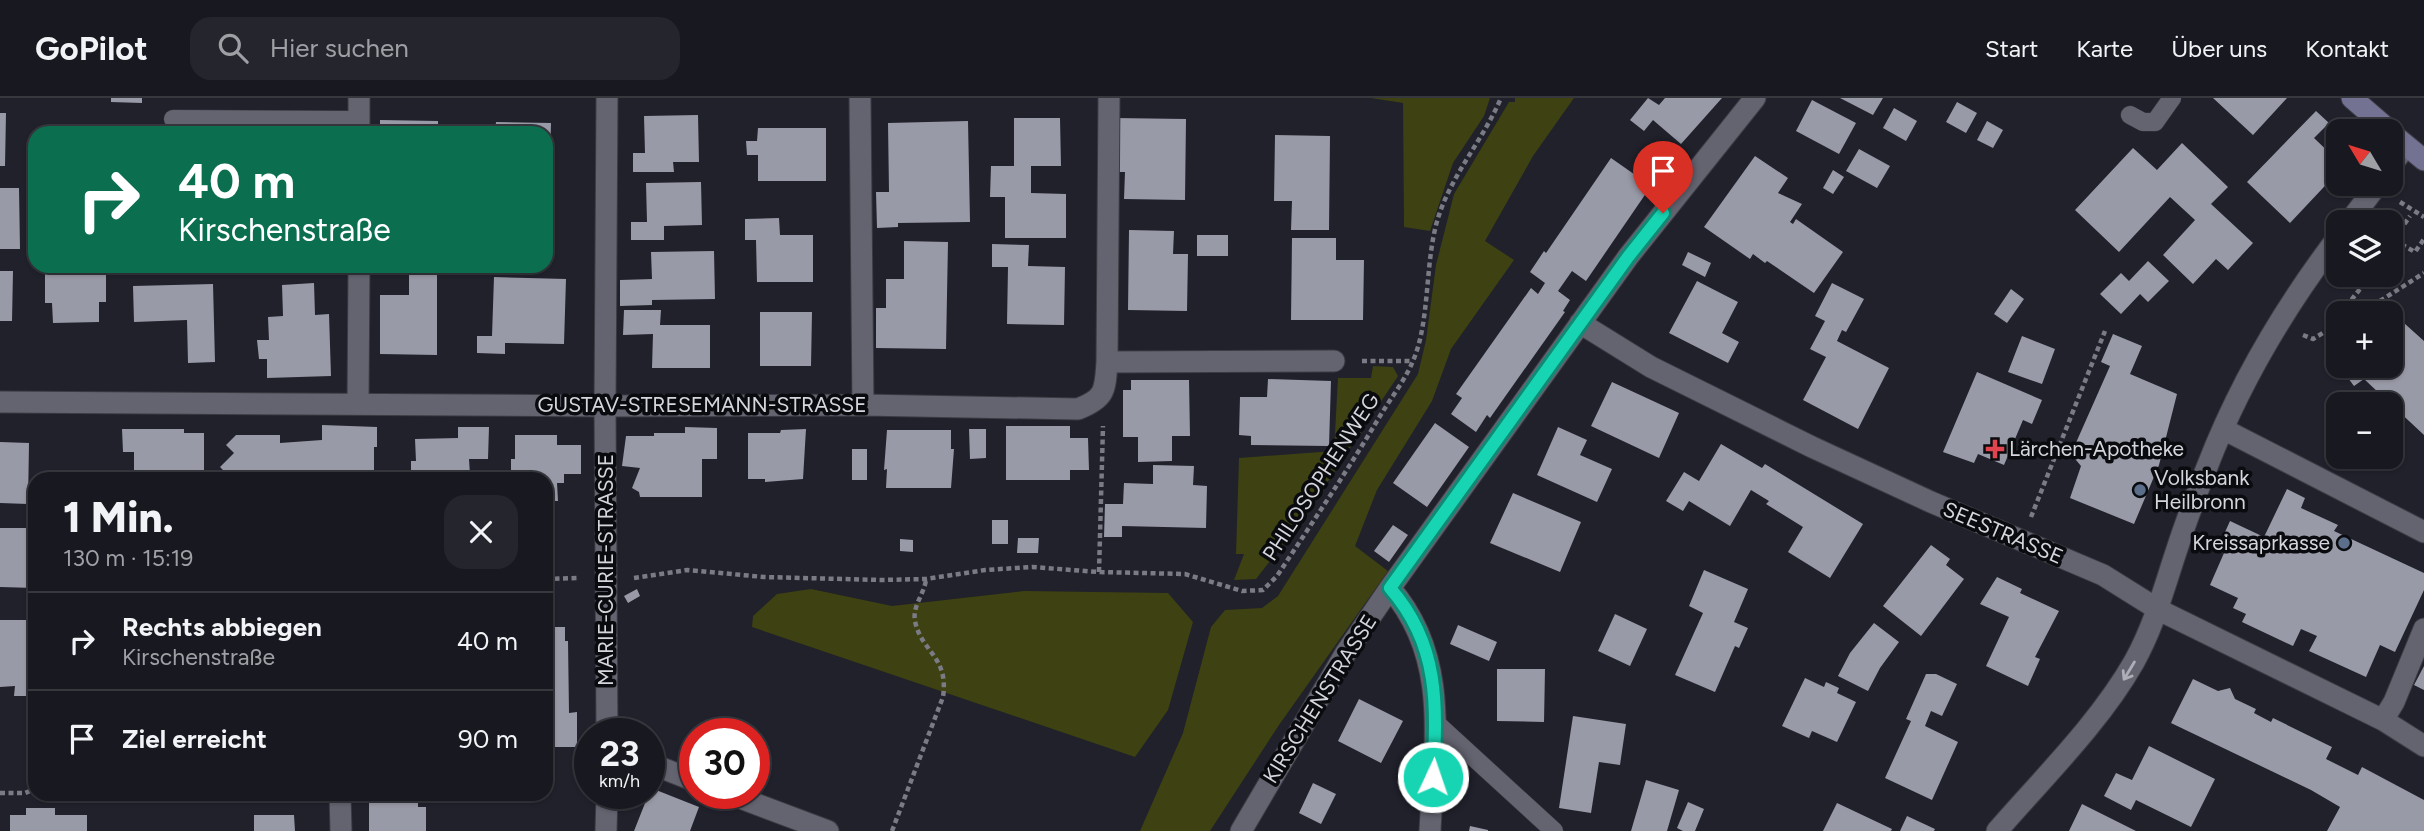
<!DOCTYPE html>
<html lang="de">
<meta charset="utf-8">
<style>
body{margin:0;font-family:Figtree,sans-serif;background:#25262d;color:#f1f3f6;height:100vh;display:flex;flex-direction:column;font-size:26px;white-space:nowrap}
*{box-sizing:border-box;margin:0}
p{font-size:23px;color:#9fa0a5}
.icon{flex:none;width:38px;height:38px;fill:none;stroke:currentColor;stroke-width:2;stroke-linecap:round;stroke-linejoin:round}
.map{position:relative;flex:1;overflow:hidden}
.details{position:absolute;left:28px;top:374px;width:525px;height:329px;display:flex;flex-direction:column;background:#181920;border-radius:21px;box-shadow:0 2px 5px #0004,0 0 0 2px #36383e}
.details>*{flex:none}
.top-card{position:absolute;left:28px;top:28px;width:525px;height:147px;border-radius:21px;box-shadow:0 2px 5px #0004,0 0 0 2px #36383e;background:#0b6e4f;color:#fff;overflow:hidden}
.needle{width:46px;rotate:308deg}
.controls{position:absolute;left:2326px;top:21px;display:grid;gap:14px}
.controls a{display:grid;place-items:center;width:77px;height:77px;border-radius:14px;background:#181920;box-shadow:0 2px 5px #0004,0 0 0 2px #36383e;font-size:35px}
.speed{position:absolute;left:574px;top:620px;display:flex;gap:14px;font-size:35px;font-weight:700;text-align:center}
.speed>*{display:grid;place-content:center;width:91px;height:91px;border-radius:50%;background:#181920;box-shadow:0 2px 5px #0004,0 0 0 2px #36383e;line-height:1}
.speed small{font-size:18px;font-weight:400}
.speed .limit{border:10px solid #d22;background:#fff;color:#111}
.pin{position:absolute;display:grid;place-items:center;width:60px;height:60px;color:#fff;margin:-72px -30px;border-radius:50% 50% 50% 0;rotate:-45deg;box-shadow:0 0 7px #0007}
.pin .icon{rotate:45deg}
.me{position:absolute;width:77px;margin:-38px;rotate:3deg;stroke-linejoin:round;filter:drop-shadow(0 0 5px #0008)}
.turn{display:flex;align-items:center;gap:24px;height:147px;padding:0 35px;font-size:32px}
.turn .icon{width:91px;height:91px;stroke-width:2.5}
.turn b{display:block;font-size:49px;line-height:60px}
.round{display:grid;place-items:center;flex:none;width:74px;height:74px;border-radius:21px;background:#25262d}
.summary{display:flex;align-items:center;justify-content:space-between;height:119px;padding:0 35px}
h1{font-size:42px;font-weight:800;line-height:52px}
ul{padding:0;list-style:none}
li{display:flex;align-items:center;gap:21px;height:98px;padding:0 35px;border-top:2px solid #36383e}
li div{flex:1}
li b{display:block;font-size:26px}
li em{font-style:normal}
header{display:flex;align-items:center;gap:42px;box-sizing:border-box;height:98px;padding:0 35px;background:#181920;border-bottom:2px solid #36383e}
header strong{font-size:33px}
nav{display:flex;gap:38px;margin-inline-start:auto;font-size:24px}
.search{width:490px;height:63px;background:#25262d;display:flex;align-items:center;gap:18px;box-sizing:border-box;padding:0 24px;border-radius:21px;color:#9fa0a5;font-size:26px}
.map>svg:first-child{display:block}
.green{fill:#3e4111}
.building{fill:#999aa7}
.lines{fill:none;stroke-linecap:round;stroke-linejoin:round}
.lane-casing{stroke:#3b3b43;stroke-width:19}
.street-casing{stroke:#3b3b43;stroke-width:23}
.secondary-casing{stroke:#3b3b43;stroke-width:23}
.path{stroke:#7a7b84;stroke-width:4.5;stroke-dasharray:5 3.5;stroke-linecap:butt}
.lane{stroke:#646471;stroke-width:18}
.street{stroke:#646471;stroke-width:21}
.secondary{stroke:#737293;stroke-width:21}
.oneway{stroke:#adaeb7}
.route-casing{stroke:#0f8a74;stroke-width:18}
.route{stroke:#17d5b2;stroke-width:12}
.health-dot{fill:#e0444e;stroke:#0a0b0f;stroke-width:2.5}
.service-dot{fill:#5c6f8a;stroke:#0a0b0f;stroke-width:2.5}
.labels{text-anchor:middle;stroke-width:7;stroke-linejoin:round;paint-order:stroke}
.street-label{font-size:21px;fill:#d5d6dd;stroke:#0a0b0f}
.poi-label{font-size:21px;fill:#d5d6dd;stroke:#0a0b0f;text-anchor:start}
</style>
<header>
<strong>GoPilot</strong>
<div class="search"><svg class="icon" aria-label="search" viewBox="0 0 24 24"><circle cx="10" cy="10" r="6"/><path d="M15 15l6 6"/></svg>Hier suchen</div>
<nav><a>Start</a><a>Karte</a><a>Über uns</a><a>Kontakt</a></nav>
</header>
<div class="map">
<svg width="2424" height="733" viewBox="0 0 2424 733">
<rect width="100%" height="100%" fill="#20212b"/>
<path class="green" d="M 1371,0 L 1490,0 L 1484,18 L 1453,65 L 1430,133 L 1404,129 L 1403,5 Z
M 1515,0 L 1574,0 L 1533,58 L 1485,143 L 1514,162 L 1451,251 L 1432,303 L 1377,392 L 1355,448 L 1388,473 L 1279,627 L 1210,733 L 1140,733 L 1183,635 L 1211,529 L 1225,512 L 1262,510 L 1278,498 L 1418,276 L 1426,242 L 1436,167 L 1454,96 L 1509,4 L 1515,4 Z
M 1373,268 L 1393,269 L 1398,278 L 1305,418 L 1256,481 L 1234,482 L 1244,456 L 1236,456 L 1239,360 L 1334,353 L 1338,280 L 1371,280 Z
M 811,491 L 892,508 L 1024,493 L 1168,495 L 1193,524 L 1168,612 L 1135,659 L 752,529 L 753,518 L 777,496 Z"/>
<path class="building" d="M 111,0 L 142,0 L 142,5 L 111,4 Z
M 1648,0 L 1659,7 L 1665,0 L 1722,0 L 1681,46 L 1653,22 L 1644,33 L 1630,22 Z
M 1840,0 L 1883,0 L 1873,17 Z
M 2213,0 L 2287,0 L 2253,37 Z
M 1812,2 L 1856,25 L 1839,56 L 1796,33 Z
M 1957,4 L 1977,15 L 1966,35 L 1946,24 Z
M 1894,10 L 1917,23 L 1906,43 L 1883,30 Z
M 2316,13 L 2329,25 L 2314,40 L 2338,63 L 2338,74 L 2290,125 L 2247,84 Z
M 0,15 L 6,15 L 5,68 L 0,68 Z
M 698,17 L 699,64 L 673,64 L 674,74 L 633,74 L 633,55 L 645,55 L 644,18 Z
M 1014,20 L 1060,20 L 1061,68 L 1031,68 L 1031,95 L 1066,96 L 1066,140 L 1005,140 L 1005,99 L 990,99 L 991,68 L 1014,68 Z
M 1114,20 L 1186,21 L 1185,102 L 1124,101 L 1125,74 L 1113,74 Z
M 380,22 L 438,23 L 438,35 L 380,35 Z
M 968,23 L 970,124 L 898,125 L 898,129 L 877,130 L 876,94 L 889,94 L 888,25 Z
M 1987,23 L 2003,32 L 1993,50 L 1977,42 Z
M 496,24 L 551,25 L 550,64 L 546,64 L 546,35 L 495,35 Z
M 758,30 L 826,30 L 826,83 L 758,83 L 758,57 L 747,57 L 746,43 L 757,43 Z
M 1275,37 L 1330,38 L 1329,132 L 1291,132 L 1292,103 L 1274,103 Z
M 2182,45 L 2228,89 L 2211,106 L 2253,145 L 2228,172 L 2216,161 L 2193,186 L 2163,157 L 2195,122 L 2170,99 L 2119,154 L 2075,112 L 2133,50 L 2157,72 Z
M 1859,51 L 1890,68 L 1877,90 L 1846,73 Z
M 1755,58 L 1788,80 L 1778,95 L 1802,106 L 1790,124 L 1793,126 L 1796,121 L 1843,154 L 1814,195 L 1767,163 L 1765,165 L 1753,156 L 1750,161 L 1704,129 Z
M 1611,60 L 1651,88 L 1586,183 L 1572,173 L 1558,193 L 1570,202 L 1563,213 L 1565,214 L 1490,320 L 1487,317 L 1476,334 L 1451,316 L 1462,300 L 1456,296 L 1531,190 L 1538,196 L 1545,185 L 1530,174 L 1544,153 L 1546,155 Z
M 1833,72 L 1844,79 L 1833,96 L 1823,90 Z
M 701,84 L 702,127 L 664,128 L 664,142 L 631,142 L 631,124 L 647,124 L 646,85 Z
M 0,90 L 19,90 L 20,151 L 0,151 Z
M 779,120 L 780,137 L 813,137 L 813,184 L 757,184 L 756,142 L 745,142 L 745,121 Z
M 1129,132 L 1174,133 L 1173,156 L 1188,156 L 1187,213 L 1128,212 Z
M 1197,137 L 1228,137 L 1228,158 L 1197,158 Z
M 1292,140 L 1336,140 L 1336,162 L 1364,162 L 1363,222 L 1291,222 Z
M 904,143 L 948,144 L 946,251 L 876,250 L 876,210 L 886,210 L 886,181 L 904,181 Z
M 992,146 L 1029,147 L 1028,168 L 1065,169 L 1064,227 L 1007,226 L 1008,169 L 992,169 Z
M 714,153 L 715,201 L 652,202 L 652,207 L 620,208 L 620,182 L 652,181 L 651,154 Z
M 1688,154 L 1711,165 L 1705,179 L 1682,167 Z
M 2148,163 L 2169,183 L 2148,204 L 2140,196 L 2121,216 L 2100,196 L 2121,175 L 2129,183 Z
M 409,168 L 437,168 L 437,257 L 380,256 L 380,197 L 409,197 Z
M 0,173 L 13,173 L 12,223 L 0,223 Z
M 106,175 L 106,204 L 99,204 L 99,224 L 53,225 L 52,205 L 45,205 L 45,176 Z
M 494,179 L 566,181 L 564,246 L 505,245 L 505,256 L 477,255 L 477,238 L 492,238 Z
M 1697,183 L 1738,204 L 1722,235 L 1739,244 L 1728,265 L 1669,235 Z
M 314,185 L 315,217 L 329,216 L 331,278 L 267,280 L 267,261 L 259,261 L 257,242 L 269,242 L 268,219 L 283,218 L 282,187 Z
M 1832,185 L 1864,201 L 1846,234 L 1842,232 L 1837,243 L 1889,270 L 1858,331 L 1803,302 L 1826,259 L 1810,251 L 1825,223 L 1815,218 Z
M 213,186 L 215,264 L 188,265 L 187,222 L 134,224 L 133,188 Z
M 2011,191 L 2024,201 L 2007,225 L 1994,216 Z
M 2385,208 L 2424,243 L 2424,337 L 2364,281 L 2354,288 L 2339,268 L 2390,268 L 2390,215 L 2378,215 Z
M 624,212 L 661,212 L 660,227 L 710,227 L 710,270 L 652,270 L 653,236 L 623,237 Z
M 760,214 L 812,214 L 811,268 L 760,268 Z
M 2113,236 L 2142,248 L 2130,276 L 2177,296 L 2159,367 L 2134,426 L 2070,400 L 2081,368 L 2071,356 L 2110,268 L 2101,264 Z
M 2022,238 L 2055,251 L 2042,286 L 2008,274 Z
M 1977,274 L 2042,302 L 2032,326 L 2023,322 L 2004,367 L 1978,356 L 1974,365 L 1943,354 Z
M 1268,281 L 1331,283 L 1329,348 L 1251,347 L 1251,338 L 1239,337 L 1240,299 L 1267,299 Z
M 1131,282 L 1189,282 L 1190,338 L 1172,338 L 1172,363 L 1138,364 L 1138,339 L 1123,339 L 1123,292 L 1131,292 Z
M 1612,284 L 1679,315 L 1659,360 L 1591,328 Z
M 1435,325 L 1469,349 L 1427,409 L 1393,385 Z
M 322,327 L 377,329 L 377,349 L 374,349 L 374,375 L 370,375 L 365,382 L 322,382 L 322,372 L 313,372 L 311,382 L 248,382 L 244,378 L 240,382 L 233,382 L 220,369 L 234,355 L 226,347 L 236,337 L 280,337 L 280,345 L 322,342 Z
M 1006,328 L 1070,328 L 1070,340 L 1088,340 L 1089,372 L 1070,372 L 1070,382 L 1006,382 Z
M 458,329 L 489,329 L 488,361 L 469,361 L 470,377 L 463,377 L 463,382 L 411,382 L 411,363 L 416,363 L 415,341 L 458,340 Z
M 685,329 L 717,330 L 717,361 L 702,361 L 702,399 L 640,399 L 639,394 L 632,390 L 640,370 L 622,368 L 626,338 L 654,338 L 654,335 L 685,335 Z
M 1558,329 L 1587,342 L 1580,357 L 1612,371 L 1597,404 L 1537,377 Z
M 122,331 L 184,331 L 184,335 L 204,335 L 204,373 L 180,373 L 180,382 L 134,382 L 134,354 L 123,354 Z
M 806,331 L 803,381 L 765,384 L 765,381 L 748,381 L 748,335 L 780,335 L 781,332 Z
M 969,331 L 986,331 L 986,360 L 970,361 Z
M 887,332 L 951,332 L 951,351 L 954,351 L 951,390 L 886,390 L 887,371 L 884,372 Z
M 515,337 L 557,337 L 557,347 L 581,347 L 581,376 L 564,376 L 564,385 L 557,385 L 558,403 L 546,403 L 546,382 L 511,382 L 511,361 L 515,361 Z
M 0,344 L 29,345 L 28,406 L 0,405 Z
M 1721,346 L 1762,370 L 1765,366 L 1863,426 L 1830,480 L 1788,454 L 1803,429 L 1766,406 L 1769,403 L 1751,392 L 1730,428 L 1689,403 L 1683,413 L 1666,403 L 1684,374 L 1699,383 Z
M 852,351 L 867,351 L 867,382 L 852,382 Z
M 1153,367 L 1194,368 L 1193,387 L 1207,388 L 1206,430 L 1122,428 L 1122,439 L 1104,439 L 1105,406 L 1123,406 L 1124,385 L 1153,386 Z
M 2287,391 L 2305,400 L 2301,410 L 2338,427 L 2334,433 L 2424,475 L 2424,492 L 2395,554 L 2380,547 L 2366,579 L 2309,553 L 2317,538 L 2301,531 L 2293,548 L 2242,524 L 2246,516 L 2233,510 L 2238,500 L 2210,487 L 2224,455 L 2217,452 L 2230,423 L 2264,439 Z
M 1513,395 L 1581,424 L 1560,474 L 1490,445 Z
M 992,422 L 1008,422 L 1008,446 L 992,446 Z
M 1393,427 L 1408,437 L 1389,464 L 1374,453 Z
M 0,430 L 35,430 L 35,490 L 0,489 Z
M 1018,440 L 1039,440 L 1038,455 L 1017,455 Z
M 900,441 L 913,442 L 913,454 L 900,453 Z
M 1931,447 L 1950,461 L 1946,467 L 1964,481 L 1921,538 L 1883,508 Z
M 1704,472 L 1748,491 L 1734,524 L 1748,530 L 1739,550 L 1735,548 L 1715,594 L 1675,577 L 1703,515 L 1689,508 Z
M 1997,479 L 2022,491 L 2020,495 L 2059,513 L 2035,559 L 2040,561 L 2028,588 L 1986,568 L 2009,519 L 1980,506 Z
M 637,491 L 640,498 L 628,505 L 624,498 Z
M 1615,516 L 1647,531 L 1630,568 L 1598,553 Z
M 0,522 L 35,522 L 35,598 L 14,598 L 15,588 L 0,589 Z
M 1874,525 L 1899,544 L 1880,570 L 1868,593 L 1838,578 L 1850,555 Z
M 1458,527 L 1497,544 L 1489,563 L 1450,546 Z
M 546,529 L 565,529 L 565,543 L 568,543 L 569,615 L 577,614 L 577,649 L 546,649 Z
M 2424,568 L 2424,592 L 2414,587 Z
M 1497,571 L 1545,571 L 1544,624 L 1497,623 Z
M 1926,576 L 1936,576 L 1957,586 L 1942,618 L 1931,613 L 1925,628 L 1958,644 L 1932,702 L 1885,680 L 1911,623 L 1906,621 Z
M 1805,580 L 1824,589 L 1826,584 L 1839,590 L 1837,595 L 1856,604 L 1837,644 L 1812,633 L 1809,640 L 1782,628 Z
M 2193,581 L 2218,593 L 2230,590 L 2235,601 L 2256,611 L 2254,615 L 2271,624 L 2273,620 L 2332,649 L 2326,661 L 2358,677 L 2362,669 L 2424,702 L 2424,733 L 2327,733 L 2340,709 L 2311,692 L 2171,625 Z
M 1359,601 L 1403,623 L 1381,665 L 1338,643 Z
M 1573,618 L 1626,626 L 1620,667 L 1599,664 L 1591,715 L 1559,710 Z
M 2149,648 L 2215,681 L 2191,729 L 2136,702 L 2131,712 L 2104,698 L 2116,675 L 2132,682 Z
M 1646,682 L 1679,692 L 1667,733 L 1631,733 Z
M 1313,685 L 1336,696 L 1321,726 L 1299,715 Z
M 651,690 L 699,709 L 690,733 L 634,733 Z
M 369,696 L 418,696 L 418,709 L 426,709 L 426,733 L 369,733 Z
M 1688,704 L 1704,711 L 1695,733 L 1683,733 L 1677,730 Z
M 1837,705 L 1892,731 L 1891,733 L 1823,733 Z
M 2082,706 L 2136,733 L 2069,733 Z
M 26,710 L 55,710 L 55,717 L 87,717 L 87,733 L 10,733 L 10,717 L 26,717 Z
M 254,717 L 294,717 L 295,733 L 254,733 Z
M 1907,718 L 1935,731 L 1934,733 L 1900,733 Z
M 1470,728 L 1488,732 L 1488,733 L 1469,733 Z"/>
<g class="lines">
<g class="lane-casing">
<path id="lane" d="M 2130,17 L 2143,24 L 2155,24 L 2172,0
M 173,21 L 359,22
M 1436,625 L 1554,733"/>
</g>
<g class="street-casing">
<path id="street" d="M 607,0 L 605,308 L 607,635
M 860,0 L 863,307
M 359,35 L 359,0
M 2390,69 L 2406,48
M 2349,124 L 2378,86
M 1580,225 L 1651,269 L 1812,349 L 1931,404 L 2103,477 L 2159,512 L 2383,622 L 2424,648
M 1107,264 L 1334,263
M 0,304 L 605,308 L 863,307 L 1078,311 C 1106,300 1105,292 1107,264 L 1109,0
M 358,306 L 359,168
M 2223,331 L 2424,434
M 1390,490 C 1451,560 1434,647 1430,733
M 2383,622 L 2394,604 L 2424,531
M 649,665 L 695,683
M 727,695 L 828,733
M 340,696 L 341,733
M 606,733 L 607,695
M 1241,733 L 1345,556 L 1390,490 L 1628,159 L 1755,0
M 1997,733 C 2043,680 2100,624 2134,564 C 2154,528 2163,493 2176,454 C 2185,426 2196,397 2207,369 C 2239,286 2284,210 2338,139"/>
</g>
<g class="secondary-casing">
<path id="secondary" d="M 2352,0 L 2390,33
M 2390,34 L 2424,62"/>
</g>
<path class="path" d="M 2400,104 L 2424,119
M 2394,142 L 2415,154 L 2424,141
M 2390,147 L 2410,118
M 2341,215 L 2371,177
M 2368,215 L 2380,203 L 2424,175
M 2303,237 L 2313,241 L 2326,233 L 2338,219
M 1362,263 L 1413,263
M 2031,419 L 2105,233
M 1099,474 L 1103,328
M 634,480 L 687,472 L 764,479 L 881,482 L 926,481 L 985,472 L 1032,469 L 1099,474 L 1185,476 L 1242,493 L 1263,492 L 1277,478 C 1312,425 1348,372 1380,318 C 1391,300 1405,282 1413,263 C 1431,221 1424,162 1439,117 C 1453,75 1484,40 1501,0
M 546,481 L 580,480
M 0,695 L 25,695 L 35,691
M 892,733 L 943,599 C 949,558 921,554 915,523 C 912,508 925,495 926,481"/>
<use href="#lane" class="lane"/>
<use href="#street" class="street"/>
<use href="#secondary" class="secondary"/>
</g>
<defs><path id="oneway-shaft" d="M-6 0H5M1.5-3L5.5 0L1.5 3" fill="none" stroke-width="1.6" stroke-linecap="round" stroke-linejoin="round" transform="scale(1.75)"/></defs>
<use class="oneway" href="#oneway-shaft" transform="translate(2129 573) rotate(121)"/>
<g class="lines">
<g class="route-casing">
<path id="route" d="M 1433,679 C 1437,608 1440,547 1390,490 L 1628,159 L 1663,115"/>
</g>
<use href="#route" class="route"/>
</g>
<path class="health-dot" d="M1991.5 340.5h7v7h7v7h-7v7h-7v-7h-7v-7h7z"/>
<g class="service-dot">
<circle cx="2140" cy="392" r="7"/>
<circle cx="2344" cy="445" r="7"/>
</g>
<g class="labels">
<g class="street-label">
<text x="702" y="314">GUSTAV-STRESEMANN-STRASSE</text>
<text transform="translate(1321 379) rotate(-57)" y="7">PHILOSOPHENWEG</text>
<text transform="translate(2003 435) rotate(23)" y="7">SEESTRASSE</text>
<text transform="translate(606 472) rotate(-90)" y="7">MARIE-CURIE-STRASSE</text>
<text transform="translate(1320 601) rotate(-58)" y="7">KIRSCHENSTRASSE</text>
</g>
<g class="poi-label">
<text x="2009" y="358">Lärchen-Apotheke</text>
<text x="2154" y="387">Volksbank<tspan x="2154" dy="24">Heilbronn</tspan></text>
<text x="2330" y="452" text-anchor="end">Kreissaprkasse</text>
</g>
</g>
</svg>
<div class="controls">
<a><svg class="needle" viewBox="-14 -14 28 28"><path d="M0-13l5 13h-10z" fill="#e53935"/><path d="M0 13l5-13h-10z" fill="#9fa0a5"/></svg></a>
<a><svg class="icon" aria-label="layers" viewBox="0 0 24 24"><path d="M12 4l9 5-9 5-9-5zM3 14l9 5 9-5"/></svg></a>
<a>+</a>
<a>−</a>
</div>
<div class="speed"><div>23<small>km/h</small></div><div class="limit">30</div></div>
<div class="pin" style="left:1663px;top:115px;background:#d93025"><svg class="icon" aria-label="arrive" viewBox="0 0 24 24"><path d="M6 21V4h12l-3 4 3 4H6"/></svg></div>
<svg class="me" style="left:1433px;top:679px" viewBox="-20 -20 40 40"><circle r="17" fill="#17d5b2" stroke="#fff" stroke-width="3"/><path d="M0-11L8 9 0 5-8 9z" fill="#fff"/></svg>
<div class="top-card">
<div class="turn"><svg class="icon" aria-label="right" viewBox="0 0 24 24"><path d="M7 20v-9h11M14 6l5 5-5 5"/></svg><div><b>40 m</b>Kirschenstraße</div></div>
</div>
<section class="details">
<div class="summary"><div><h1>1 Min.</h1><p>130 m · 15:19</p></div><a class="round"><svg class="icon" aria-label="close" viewBox="0 0 24 24"><path d="M6 6l12 12M18 6L6 18"/></svg></a></div>
<ul>
<li><svg class="icon" aria-label="right" viewBox="0 0 24 24"><path d="M7 20v-9h11M14 6l5 5-5 5"/></svg><div><b>Rechts abbiegen</b><p>Kirschenstraße</p></div><em>40 m</em></li>
<li><svg class="icon" aria-label="arrive" viewBox="0 0 24 24"><path d="M6 21V4h12l-3 4 3 4H6"/></svg><div><b>Ziel erreicht</b></div><em>90 m</em></li>
</ul>
</section>
</div>
